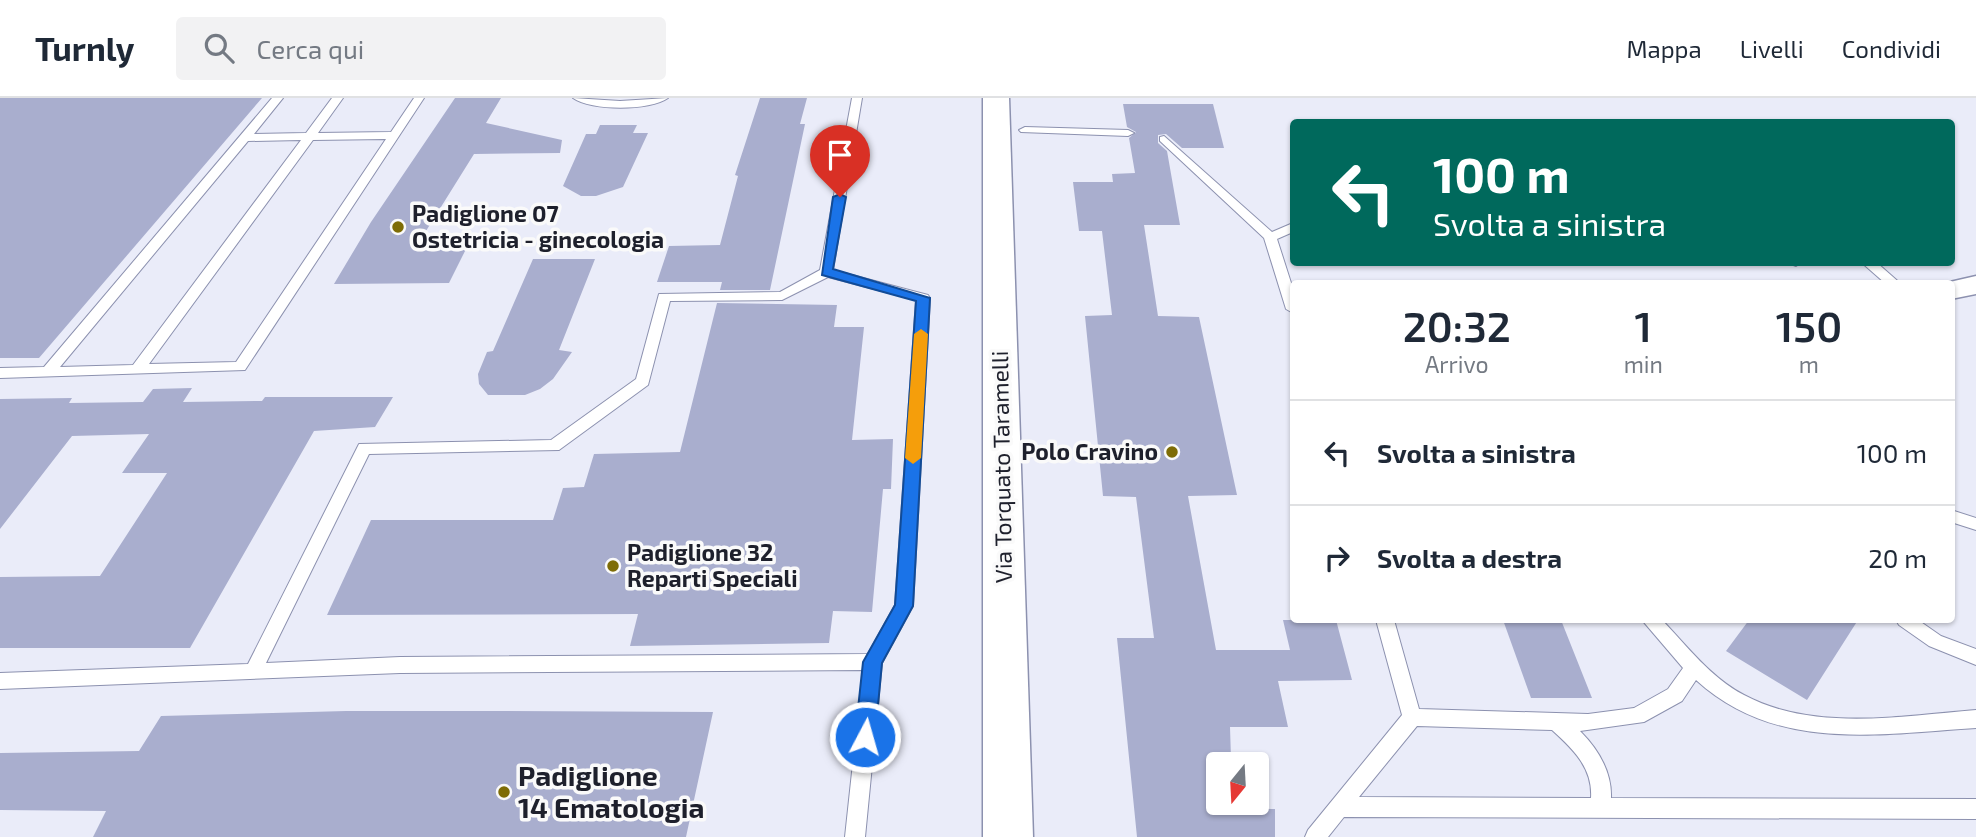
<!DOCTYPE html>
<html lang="it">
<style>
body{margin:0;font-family:"Exo 2",sans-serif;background:#f2f2f3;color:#1f2937;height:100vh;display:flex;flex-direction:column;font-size:26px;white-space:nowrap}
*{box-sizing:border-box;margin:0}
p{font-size:23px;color:#747a83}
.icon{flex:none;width:38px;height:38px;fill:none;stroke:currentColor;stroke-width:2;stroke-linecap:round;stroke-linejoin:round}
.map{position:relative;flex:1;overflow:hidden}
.details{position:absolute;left:1290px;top:182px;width:665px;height:343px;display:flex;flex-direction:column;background:#fff;border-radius:7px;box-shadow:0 2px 5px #0004}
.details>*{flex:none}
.guide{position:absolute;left:1290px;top:21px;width:665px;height:147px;border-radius:7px;box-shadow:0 2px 5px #0004;background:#00695c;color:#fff;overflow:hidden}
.needle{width:46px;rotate:198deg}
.tools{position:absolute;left:1206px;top:654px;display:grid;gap:14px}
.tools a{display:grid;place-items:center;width:63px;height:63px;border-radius:7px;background:#fff;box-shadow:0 2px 5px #0004;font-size:35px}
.pin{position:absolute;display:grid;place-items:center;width:60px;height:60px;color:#fff;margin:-72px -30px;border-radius:50% 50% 50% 0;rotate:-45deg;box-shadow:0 0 7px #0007}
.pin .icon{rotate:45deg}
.me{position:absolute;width:77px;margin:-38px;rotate:6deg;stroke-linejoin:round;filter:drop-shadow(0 0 5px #0008)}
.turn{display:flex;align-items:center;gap:24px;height:147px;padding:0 28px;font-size:32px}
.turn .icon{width:91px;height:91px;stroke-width:2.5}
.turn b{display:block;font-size:49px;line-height:60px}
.eta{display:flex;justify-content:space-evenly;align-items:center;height:119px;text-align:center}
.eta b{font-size:42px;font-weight:600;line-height:49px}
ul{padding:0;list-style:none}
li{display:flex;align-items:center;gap:21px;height:105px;padding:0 28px;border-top:2px solid #e0e1e3}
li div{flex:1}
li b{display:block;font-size:26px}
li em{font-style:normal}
header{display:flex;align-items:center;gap:42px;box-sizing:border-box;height:98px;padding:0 35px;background:#fff;border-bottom:2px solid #e0e1e3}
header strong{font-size:33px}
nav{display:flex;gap:38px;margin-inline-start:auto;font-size:24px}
.search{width:490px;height:63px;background:#f2f2f3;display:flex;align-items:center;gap:18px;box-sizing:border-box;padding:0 24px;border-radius:7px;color:#747a83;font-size:26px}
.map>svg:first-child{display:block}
.building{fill:#a9aece}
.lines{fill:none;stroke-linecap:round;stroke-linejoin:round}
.lane-casing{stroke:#8c91af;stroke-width:2}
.street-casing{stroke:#8c91af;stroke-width:3}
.secondary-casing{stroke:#8c91af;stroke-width:3}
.lane{fill:#fff;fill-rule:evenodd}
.street{fill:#fff;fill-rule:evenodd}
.secondary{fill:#fff;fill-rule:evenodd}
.route{fill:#1a73e8;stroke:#114b97;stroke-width:2}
.slow{fill:#f59e0b}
.poi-dot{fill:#7e6c06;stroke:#fafafa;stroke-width:2.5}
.labels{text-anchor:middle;stroke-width:7;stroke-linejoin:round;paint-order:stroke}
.poi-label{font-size:23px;font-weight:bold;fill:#1e202c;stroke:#fafafa;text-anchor:start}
.street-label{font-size:23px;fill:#1e202c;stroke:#fafafa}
.near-poi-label{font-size:28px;font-weight:bold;fill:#1e202c;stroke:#fafafa;text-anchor:start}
</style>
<header>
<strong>Turnly</strong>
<div class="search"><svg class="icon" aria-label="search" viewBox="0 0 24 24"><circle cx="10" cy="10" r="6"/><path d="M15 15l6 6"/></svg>Cerca qui</div>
<nav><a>Mappa</a><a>Livelli</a><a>Condividi</a></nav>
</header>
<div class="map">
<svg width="1976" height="739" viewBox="0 0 1976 739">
<rect width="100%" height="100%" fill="#eaecf9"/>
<path class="building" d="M 0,0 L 262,0 L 39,260 L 0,260 Z
M 455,0 L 501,0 L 486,25 L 562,42 L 560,55 L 474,56 L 416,149 L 467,149 L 449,185 L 334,186 L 371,124 Z
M 760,0 L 807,0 L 800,26 L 805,26 L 770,192 L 720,192 L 722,184 L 657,184 L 669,148 L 720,147 L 738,78 L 735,77 Z
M 1123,6 L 1213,6 L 1224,50 L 1182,50 L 1166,36 L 1158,37 L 1158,45 L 1167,53 L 1180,127 L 1144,127 L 1158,218 L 1199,219 L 1237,397 L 1188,398 L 1216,552 L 1290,552 L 1283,522 L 1336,522 L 1352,582 L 1278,583 L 1288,629 L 1230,629 L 1231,661 L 1228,667 L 1218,667 L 1218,696 L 1213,710 L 1275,711 L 1275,739 L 1137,739 L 1117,540 L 1154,540 L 1136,399 L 1103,398 L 1085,218 L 1112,217 L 1102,133 L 1079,133 L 1073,84 L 1113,84 L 1112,76 L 1135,75 L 1129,40 L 1136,34 L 1127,29 Z
M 600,27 L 637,27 L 633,35 L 648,35 L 623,89 L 596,98 L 581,98 L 563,88 L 586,36 L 596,36 Z
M 533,161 L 595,161 L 559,252 L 572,254 L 553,281 L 540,291 L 525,297 L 488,297 L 479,286 L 478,276 L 487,254 L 493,253 Z
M 717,205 L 837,207 L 834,229 L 864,229 L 852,342 L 893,341 L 891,391 L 883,391 L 872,514 L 833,513 L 829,545 L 630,548 L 638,516 L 327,517 L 371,422 L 553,422 L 563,390 L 584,389 L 594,356 L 680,354 Z
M 192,290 L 183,304 L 262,303 L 265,299 L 393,299 L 375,329 L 314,333 L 190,550 L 0,550 L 0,479 L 100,478 L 167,375 L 122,375 L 149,336 L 72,338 L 0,431 L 0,301 L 72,300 L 69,305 L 143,304 L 153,291 Z
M 1503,522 L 1561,522 L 1592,600 L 1531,600 Z
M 1749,522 L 1858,522 L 1807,602 L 1726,553 Z
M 346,613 L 498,613 L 713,614 L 686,739 L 93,739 L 106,713 L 0,712 L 0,655 L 139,653 L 161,618 Z"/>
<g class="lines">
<g class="lane-casing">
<path id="lane" d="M 272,0 L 283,0 L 254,36 L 306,35 L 332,0 L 343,0 L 318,35 L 391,34 L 414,0 L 424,0 L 245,272 L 0,280 L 0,270 L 44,269 ZM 386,41 L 236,264 L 149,266 L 313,42 ZM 301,42 L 133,267 L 60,269 L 248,43 Z
M 573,0 L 620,3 L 668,0 C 650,13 591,13 573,0 Z
M 852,0 L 862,0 L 833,172 L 928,197 L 930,200 L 913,508 L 882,565 L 865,739 L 845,739 L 863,572 L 400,575 L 0,591 L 0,575 L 248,566 L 359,346 L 551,342 L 636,281 L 659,196 L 780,194 L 820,172 ZM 828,179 L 916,202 L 895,507 L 868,556 L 400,559 L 266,565 L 369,356 L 559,352 L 648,287 L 670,203 L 782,202 Z
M 1025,29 L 1128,32 L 1134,35 L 1128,38 L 1021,34 L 1019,32 Z
M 1164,38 L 1272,134 L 1293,125 L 1293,134 L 1277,141 L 1293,191 L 1293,215 L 1286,211 L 1264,140 L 1160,43 L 1160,39 Z
M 1786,164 L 1802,164 L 1796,168 Z
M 1861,164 L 1876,164 L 1901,186 L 1886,186 Z
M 1951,412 L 1976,420 L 1976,432 L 1951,424 Z
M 1376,522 L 1394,522 L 1419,611 L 1588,616 L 1634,610 L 1668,591 L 1683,570 L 1642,522 L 1662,522 C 1687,548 1711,580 1744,597 C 1813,634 1901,618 1976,612 L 1976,630 C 1877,636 1776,655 1696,582 L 1682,603 L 1644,624 L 1580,633 C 1598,651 1612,674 1611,700 L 1976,701 L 1976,721 L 1344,719 L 1328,739 L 1305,739 L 1308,732 L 1402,617 ZM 1417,628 L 1552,632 C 1573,651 1593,670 1591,700 L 1359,699 Z
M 1896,522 L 1918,522 L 1941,538 L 1976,551 L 1976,567 L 1929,548 L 1899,527 Z"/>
</g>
<g class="street-casing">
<path id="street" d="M 1976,178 L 1976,196 L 1951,201 L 1951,186 L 1941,186 Z"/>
</g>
<g class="secondary-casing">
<path id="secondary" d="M 983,0 L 1009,0 L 1033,739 L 983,739 Z"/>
</g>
<use href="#lane" class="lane"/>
<use href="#street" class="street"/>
<use href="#secondary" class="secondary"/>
</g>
<path class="route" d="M 840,96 L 846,99 L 833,171 L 930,200 L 913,508 L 882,565 L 875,639 L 872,645 L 865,648 L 858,645 L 855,639 L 863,564 L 895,507 L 916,203 L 822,177 L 833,99 Z"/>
<path class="slow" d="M 921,231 L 928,236 L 921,360 L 913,366 L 905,360 L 914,236 Z"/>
<g class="poi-dot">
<circle cx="398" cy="129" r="7"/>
<circle cx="1172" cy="354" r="7"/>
<circle cx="613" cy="468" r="7"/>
<circle cx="504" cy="694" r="7"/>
</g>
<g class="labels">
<g class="poi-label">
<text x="412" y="124">Padiglione 07<tspan x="412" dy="26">Ostetricia - ginecologia</tspan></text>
<text x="1158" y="362" text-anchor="end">Polo Cravino</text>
<text x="627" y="463">Padiglione 32<tspan x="627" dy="26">Reparti Speciali</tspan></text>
</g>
<g class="street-label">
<text transform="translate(1002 369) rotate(-91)" y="8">Via Torquato Taramelli</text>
</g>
<g class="near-poi-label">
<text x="518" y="688">Padiglione<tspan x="518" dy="32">14 Ematologia</tspan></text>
</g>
</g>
</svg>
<div class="tools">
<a><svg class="needle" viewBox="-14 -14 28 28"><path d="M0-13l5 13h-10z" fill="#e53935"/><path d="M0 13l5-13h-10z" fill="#747a83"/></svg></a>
</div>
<div class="pin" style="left:840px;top:99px;background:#d93025"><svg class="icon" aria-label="arrive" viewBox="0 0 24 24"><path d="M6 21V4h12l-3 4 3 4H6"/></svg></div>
<svg class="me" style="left:865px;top:639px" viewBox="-20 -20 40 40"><circle r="17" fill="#1a73e8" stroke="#fff" stroke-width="3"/><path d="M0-11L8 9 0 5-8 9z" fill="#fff"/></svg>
<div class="guide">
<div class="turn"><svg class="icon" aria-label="left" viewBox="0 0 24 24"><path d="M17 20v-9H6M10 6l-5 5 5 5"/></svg><div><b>100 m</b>Svolta a sinistra</div></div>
</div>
<section class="details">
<div class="eta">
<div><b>20:32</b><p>Arrivo</p></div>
<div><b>1</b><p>min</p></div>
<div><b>150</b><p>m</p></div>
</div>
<ul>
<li><svg class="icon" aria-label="left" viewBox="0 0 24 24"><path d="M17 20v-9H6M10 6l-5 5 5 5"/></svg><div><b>Svolta a sinistra</b></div><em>100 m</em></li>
<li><svg class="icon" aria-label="right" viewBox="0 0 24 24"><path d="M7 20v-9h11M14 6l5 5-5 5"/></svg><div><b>Svolta a destra</b></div><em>20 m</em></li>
</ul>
</section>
</div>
